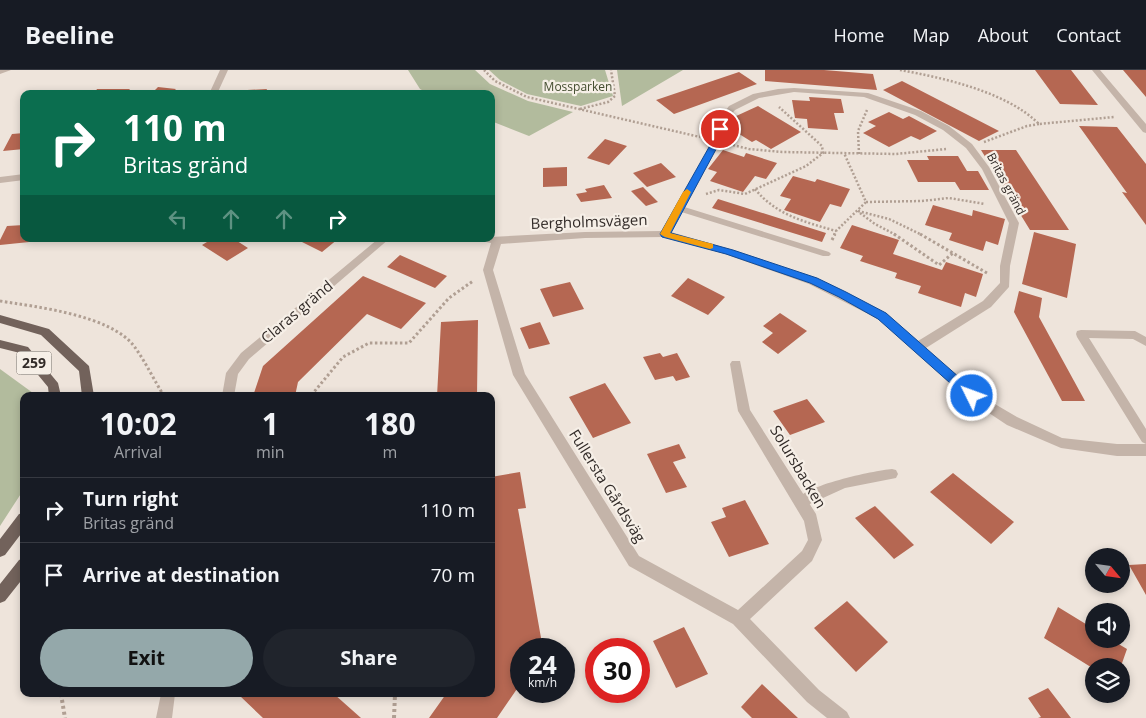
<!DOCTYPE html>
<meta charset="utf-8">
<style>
body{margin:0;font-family:"Open Sans",sans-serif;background:#20242c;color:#f1f3f6;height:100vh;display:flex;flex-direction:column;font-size:19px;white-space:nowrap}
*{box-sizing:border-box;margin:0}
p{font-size:16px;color:#9ea1a6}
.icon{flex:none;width:28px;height:28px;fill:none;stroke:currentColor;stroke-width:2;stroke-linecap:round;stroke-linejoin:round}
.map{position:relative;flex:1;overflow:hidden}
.details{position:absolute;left:20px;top:322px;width:475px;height:305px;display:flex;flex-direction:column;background:#171b24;border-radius:10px;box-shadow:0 2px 8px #0003}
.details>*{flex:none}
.banner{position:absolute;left:20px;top:20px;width:475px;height:152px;border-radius:10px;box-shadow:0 2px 8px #0003;background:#0b6e4f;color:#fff;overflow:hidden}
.needle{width:32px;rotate:119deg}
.buttons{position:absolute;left:1085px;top:478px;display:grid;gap:10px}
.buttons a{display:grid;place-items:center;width:45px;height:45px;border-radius:50%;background:#171b24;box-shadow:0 2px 8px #0003;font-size:25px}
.speed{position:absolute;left:510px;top:568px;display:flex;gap:10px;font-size:25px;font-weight:700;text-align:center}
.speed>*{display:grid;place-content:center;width:65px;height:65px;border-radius:50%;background:#171b24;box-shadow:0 2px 8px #0003;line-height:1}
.speed small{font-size:12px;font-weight:400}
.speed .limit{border:8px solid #d22;background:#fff;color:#111}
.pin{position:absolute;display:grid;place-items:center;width:42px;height:42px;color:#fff;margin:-21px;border:2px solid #fff;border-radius:50%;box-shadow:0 1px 5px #0007}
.me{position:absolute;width:55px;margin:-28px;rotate:312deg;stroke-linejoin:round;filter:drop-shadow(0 0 4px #0008)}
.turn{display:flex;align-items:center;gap:18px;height:105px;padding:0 20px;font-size:22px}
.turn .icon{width:65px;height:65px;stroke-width:2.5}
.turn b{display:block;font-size:35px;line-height:42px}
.lanes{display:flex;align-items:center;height:48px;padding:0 20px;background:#0003;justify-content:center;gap:25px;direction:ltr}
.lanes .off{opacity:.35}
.eta{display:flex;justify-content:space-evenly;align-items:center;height:85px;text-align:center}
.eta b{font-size:30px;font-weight:700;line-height:35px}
.primary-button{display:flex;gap:10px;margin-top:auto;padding:10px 20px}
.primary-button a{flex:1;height:58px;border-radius:30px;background:#94a8aa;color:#111;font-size:20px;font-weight:700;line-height:58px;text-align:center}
.primary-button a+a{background:#20242c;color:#f1f3f6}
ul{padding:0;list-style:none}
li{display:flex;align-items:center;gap:15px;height:65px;padding:0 20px;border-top:1px solid #363941}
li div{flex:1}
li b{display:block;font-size:19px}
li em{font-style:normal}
header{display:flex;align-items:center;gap:30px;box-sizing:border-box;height:70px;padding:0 25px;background:#171b24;border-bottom:1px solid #363941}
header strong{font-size:24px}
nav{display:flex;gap:28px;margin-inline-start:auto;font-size:18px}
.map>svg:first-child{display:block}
.green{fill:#b2bb9d}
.building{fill:#b56752}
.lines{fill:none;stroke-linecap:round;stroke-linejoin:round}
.path-far2{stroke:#b09f93;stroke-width:2.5;stroke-dasharray:2 2;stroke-linecap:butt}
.path-far1{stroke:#b09f93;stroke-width:3;stroke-dasharray:2.5 2.5;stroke-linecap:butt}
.path{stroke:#b09f93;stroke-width:4;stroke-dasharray:3 3;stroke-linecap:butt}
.lane{fill:#c4b4a9;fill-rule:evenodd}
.street{fill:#c4b4a9;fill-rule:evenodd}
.primary{fill:#72625b;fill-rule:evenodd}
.route{fill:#1a73e8;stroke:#114b97}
.slow{fill:#f59e0b}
.labels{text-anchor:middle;stroke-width:4.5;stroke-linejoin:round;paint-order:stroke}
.far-park-label{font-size:12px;fill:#434d2f;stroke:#f6efe7}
.far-street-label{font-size:12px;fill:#322b28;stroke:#f6efe7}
.shield{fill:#f6efe7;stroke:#6d6661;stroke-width:1}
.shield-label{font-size:14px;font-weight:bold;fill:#322b28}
.street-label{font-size:15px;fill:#322b28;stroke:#f6efe7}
</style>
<header>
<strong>Beeline</strong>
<nav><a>Home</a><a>Map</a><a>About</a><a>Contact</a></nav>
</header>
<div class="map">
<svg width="1146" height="648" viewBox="0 0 1146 648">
<rect width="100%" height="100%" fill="#eee4db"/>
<path class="green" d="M 408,0 L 475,0 L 490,14 L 528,31 L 573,42 L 529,66 L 491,51 L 491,24 L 430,24 L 420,19 Z
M 489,0 L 605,0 L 613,26 L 581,36 L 527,24 L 500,10 Z
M 617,0 L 683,0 L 622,36 Z
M 0,299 L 33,323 L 34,326 L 24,326 L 24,419 L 0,456 Z"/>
<path class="building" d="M 765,0 L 824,0 L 873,4 L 877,20 L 765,11 Z
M 1035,0 L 1071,0 L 1098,35 L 1060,34 Z
M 1123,0 L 1146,0 L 1146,27 Z
M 739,2 L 757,14 L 674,44 L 656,30 Z
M 902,11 L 999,61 L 979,71 L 883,20 Z
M 158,17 L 176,19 L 171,24 L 151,24 Z
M 97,19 L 130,19 L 126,24 L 94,24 Z
M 267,19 L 265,24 L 245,24 L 247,20 Z
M 809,27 L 841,29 L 844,43 L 834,43 L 838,60 L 808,58 L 807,49 L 795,48 L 792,30 L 810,31 Z
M 758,36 L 801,62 L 771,79 L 756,70 L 752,72 L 728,57 L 740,51 L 734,47 Z
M 889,42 L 903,49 L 909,46 L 937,61 L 920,70 L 911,66 L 889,77 L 863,63 L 876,56 L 868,52 Z
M 1079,56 L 1117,57 L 1146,94 L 1146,155 L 1122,122 L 1127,123 Z
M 24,63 L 24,79 L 3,81 L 12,64 Z
M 605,69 L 627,76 L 609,95 L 587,88 Z
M 723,80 L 744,87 L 746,83 L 777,93 L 766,109 L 755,106 L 743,122 L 710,111 L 717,102 L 708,99 Z
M 981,80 L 1016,80 L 1069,160 L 1030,160 Z
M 927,86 L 958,86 L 967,101 L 978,101 L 989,120 L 960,120 L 955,112 L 918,112 L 907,90 L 929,90 Z
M 661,93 L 676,107 L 647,117 L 633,103 Z
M 567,97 L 567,116 L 543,117 L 543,98 Z
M 793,106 L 815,112 L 817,109 L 850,119 L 841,137 L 830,134 L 820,152 L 784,140 L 791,129 L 780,126 Z
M 604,115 L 612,128 L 581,132 L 576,124 L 587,122 L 585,119 Z
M 643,117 L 658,132 L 646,136 L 631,121 Z
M 718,129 L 826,163 L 822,172 L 712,138 Z
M 933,135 L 972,146 L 973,140 L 1005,149 L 998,175 L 986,171 L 983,181 L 949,170 L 952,163 L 925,155 Z
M 24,155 L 24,169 L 40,169 L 39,171 L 0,175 L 0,170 L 7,156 Z
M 852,155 L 899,170 L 893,184 L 942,200 L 946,192 L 983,204 L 976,227 L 965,223 L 961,237 L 918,223 L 921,216 L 895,208 L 897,203 L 860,191 L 863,186 L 840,178 Z
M 1034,162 L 1076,174 L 1067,228 L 1022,214 Z
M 212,169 L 234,169 L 248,178 L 227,191 L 202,175 Z
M 296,169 L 338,169 L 322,182 Z
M 400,185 L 447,206 L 435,218 L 387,197 Z
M 363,206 L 426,233 L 401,259 L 367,244 L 298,312 L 295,326 L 253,326 L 263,296 Z
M 688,208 L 725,227 L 708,245 L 671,226 Z
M 570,212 L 584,239 L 553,247 L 540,219 Z
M 1019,221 L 1042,228 L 1039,247 L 1085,331 L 1062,331 L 1014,242 Z
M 780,243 L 807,261 L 778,284 L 762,272 L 773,263 L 763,256 Z
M 478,250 L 477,326 L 437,326 L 441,252 Z
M 540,252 L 550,274 L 529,279 L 520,258 Z
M 660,283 L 663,287 L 677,283 L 690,307 L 676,311 L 673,306 L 655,310 L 643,287 Z
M 605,313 L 631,353 L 593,368 L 569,327 Z
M 807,329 L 825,352 L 790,365 L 773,341 Z
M 679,374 L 686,388 L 673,392 L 687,417 L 666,423 L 647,384 Z
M 520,402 L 526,438 L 518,439 L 543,579 L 521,579 L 521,613 L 497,648 L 429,648 L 446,624 L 491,624 L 491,407 Z
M 953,403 L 1014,452 L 991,474 L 930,422 Z
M 745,430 L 769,474 L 729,487 L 711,452 L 726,447 L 722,438 Z
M 875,436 L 914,475 L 894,489 L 855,448 Z
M 1146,494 L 1146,525 L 1129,495 Z
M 847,531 L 888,572 L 856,602 L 814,558 Z
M 1058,537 L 1094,559 L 1094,569 L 1110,569 L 1127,579 L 1121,596 L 1094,596 L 1094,599 L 1044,568 Z
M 684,557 L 708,604 L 676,618 L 653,571 Z
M 762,614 L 798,648 L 752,648 L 741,637 Z
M 1048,618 L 1071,648 L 1038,648 L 1041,647 L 1028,628 Z
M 240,624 L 334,624 L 361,648 L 263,648 L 240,626 Z"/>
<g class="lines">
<path class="path-far2" d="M 484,0 L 495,11 L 527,27 L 700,67
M 900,0 C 944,8 1007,22 1039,54 L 1114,47
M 580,39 L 608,32 L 615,26 L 611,0
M 984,72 L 1027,56 L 1039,54
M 733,75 L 749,79 L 782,82 L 896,84 L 946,79
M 859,84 L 858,61 L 867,40
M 755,119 C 776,145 805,152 836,161
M 706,124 L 719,120 L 745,124 L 806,96 L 823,83 L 822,76 L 779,37
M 866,132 L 922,131 L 949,128 L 985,134
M 858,141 L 889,149 L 922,165
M 860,143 L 875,154 L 896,165
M 834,165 L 836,161 L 866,132 L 844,83"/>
<path class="path-far1" d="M 894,164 L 939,195 L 953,183
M 920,164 L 987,203
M 832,170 L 835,164
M 0,231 C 37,237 110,245 134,276 C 145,291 154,310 164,326
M 313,326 L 314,322 L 343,287 L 369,273 L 409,273 L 449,228 L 473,211"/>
<path class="path" d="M 61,624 L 65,648
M 394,648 L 395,624"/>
<path class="lane" d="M 678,135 L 829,182 L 831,184 L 829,186 L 823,186 L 675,140 L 675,136 Z
M 1081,260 L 1135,261 L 1146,267 L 1146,276 L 1133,269 L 1089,268 L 1146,359 L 1146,374 L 1142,372 L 1077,267 L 1076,264 L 1077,261 Z
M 892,399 L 896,400 L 898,404 L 896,408 L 845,418 L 801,438 L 797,436 L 795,432 C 803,415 873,401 892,399 Z
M 161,624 L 175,624 L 172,648 L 156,648 Z"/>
<path class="street" d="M 0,0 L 11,0 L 0,4 Z
M 220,0 L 228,0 L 217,24 L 209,24 Z
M 1092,0 L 1100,0 L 1146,54 L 1146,63 L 1143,62 Z
M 794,18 L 868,23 L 921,41 L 949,56 L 972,74 L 989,97 L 1019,153 L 1010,196 L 1009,217 L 991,237 L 926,278 L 976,323 L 1017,347 L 1062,368 L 1117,374 L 1146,374 L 1146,386 L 1117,386 L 1061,378 L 1007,355 L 968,329 L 878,249 L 809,214 L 725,184 L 665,167 L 585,168 L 501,174 L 493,200 L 525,304 L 639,486 L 738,540 L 802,481 L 808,470 L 804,451 L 738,341 L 730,294 L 732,291 L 740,291 L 750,340 L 816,444 L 822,470 L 812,491 L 750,549 L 819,620 L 847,642 L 850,648 L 827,648 L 807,632 L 733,554 L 629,496 L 513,305 L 483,200 L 491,173 L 481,171 L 480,169 L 491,169 L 491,167 L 585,162 L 662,161 L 713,71 L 720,48 L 729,36 L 753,24 L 778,19 ZM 794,22 L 864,27 L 915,45 L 943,60 L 966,78 L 982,99 L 1009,153 L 1000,196 L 1000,213 L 983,231 L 918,271 L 886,243 L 817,208 L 733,180 L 671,162 L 721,71 L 728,48 L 735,40 L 759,28 Z
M 24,104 L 24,110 L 0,113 L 0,107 Z
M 378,169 L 389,169 L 249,289 L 238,304 L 234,326 L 222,326 L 226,303 L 241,283 Z"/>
<path class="primary" d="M 0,245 L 49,259 L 89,296 L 94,326 L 82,326 L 79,301 L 41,265 L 0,253 Z
M 0,270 L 28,277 L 58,313 L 61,326 L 49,326 L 48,317 L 20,283 L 0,278 Z
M 24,443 L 24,460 L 5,485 L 0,487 L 0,469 L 19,444 Z
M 24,488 L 24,507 L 5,531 L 0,533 L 0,514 L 19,490 Z"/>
</g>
<path class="route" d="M 720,57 L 724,59 L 721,70 L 671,163 L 733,180 L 817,208 L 846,222 L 886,243 L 976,322 L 978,326 L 976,329 L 968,329 L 878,249 L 839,227 L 810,213 L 726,184 L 662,167 L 660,164 L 713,70 L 716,59 Z"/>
<path class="slow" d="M 687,119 L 691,122 L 670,163 L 713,174 L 713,178 L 710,179 L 665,167 L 660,164 L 683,122 Z"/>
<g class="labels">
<g class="far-park-label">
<text x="578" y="21">Mossparken</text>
</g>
<g class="far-street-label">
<text transform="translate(1006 114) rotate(62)" y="4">Britas gränd</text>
</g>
<rect class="shield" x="16.5" y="281.5" width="35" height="23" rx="4"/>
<g class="shield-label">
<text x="34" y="298">259</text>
</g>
<g class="street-label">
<text transform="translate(589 152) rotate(-2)" y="5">Bergholmsvägen</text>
<text transform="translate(297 242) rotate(-40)" y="5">Claras gränd</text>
<text transform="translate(798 397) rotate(59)" y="5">Solursbacken</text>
<text transform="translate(607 416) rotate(58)" y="5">Fullersta Gårdsväg</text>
</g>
</g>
</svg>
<div class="buttons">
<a><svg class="needle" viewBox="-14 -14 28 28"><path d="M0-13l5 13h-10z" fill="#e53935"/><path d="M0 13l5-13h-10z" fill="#9ea1a6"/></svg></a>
<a><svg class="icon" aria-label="sound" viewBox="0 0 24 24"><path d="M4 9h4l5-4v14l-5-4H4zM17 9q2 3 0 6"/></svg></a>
<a><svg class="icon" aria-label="layers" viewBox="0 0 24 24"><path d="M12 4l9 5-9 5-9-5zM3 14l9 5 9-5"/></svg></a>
</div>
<div class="speed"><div>24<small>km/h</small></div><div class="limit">30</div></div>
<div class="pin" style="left:720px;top:59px;background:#d93025"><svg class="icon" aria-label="arrive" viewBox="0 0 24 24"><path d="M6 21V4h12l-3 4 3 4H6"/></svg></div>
<svg class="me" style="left:972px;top:326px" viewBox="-20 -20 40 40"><circle r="17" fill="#1a73e8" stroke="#fff" stroke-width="3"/><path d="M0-11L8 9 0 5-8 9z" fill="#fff"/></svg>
<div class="banner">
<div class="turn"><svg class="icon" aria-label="right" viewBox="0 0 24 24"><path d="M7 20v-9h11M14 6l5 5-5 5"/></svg><div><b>110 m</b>Britas gränd</div></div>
<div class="lanes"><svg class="icon off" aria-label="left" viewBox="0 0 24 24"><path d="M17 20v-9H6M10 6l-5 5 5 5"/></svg><svg class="icon off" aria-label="ahead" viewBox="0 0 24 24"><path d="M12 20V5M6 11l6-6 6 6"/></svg><svg class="icon off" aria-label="ahead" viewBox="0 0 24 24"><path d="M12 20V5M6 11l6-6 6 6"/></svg><svg class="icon" aria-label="right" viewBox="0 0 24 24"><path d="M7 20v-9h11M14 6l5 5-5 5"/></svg></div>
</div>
<section class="details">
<div class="eta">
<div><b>10:02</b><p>Arrival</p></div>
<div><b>1</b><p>min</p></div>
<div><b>180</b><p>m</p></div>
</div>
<ul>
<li><svg class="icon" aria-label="right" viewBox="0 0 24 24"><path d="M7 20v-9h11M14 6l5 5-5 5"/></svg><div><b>Turn right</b><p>Britas gränd</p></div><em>110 m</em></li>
<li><svg class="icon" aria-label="arrive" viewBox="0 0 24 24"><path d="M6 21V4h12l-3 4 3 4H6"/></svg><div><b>Arrive at destination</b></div><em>70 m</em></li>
</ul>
<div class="primary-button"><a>Exit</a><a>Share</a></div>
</section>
</div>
